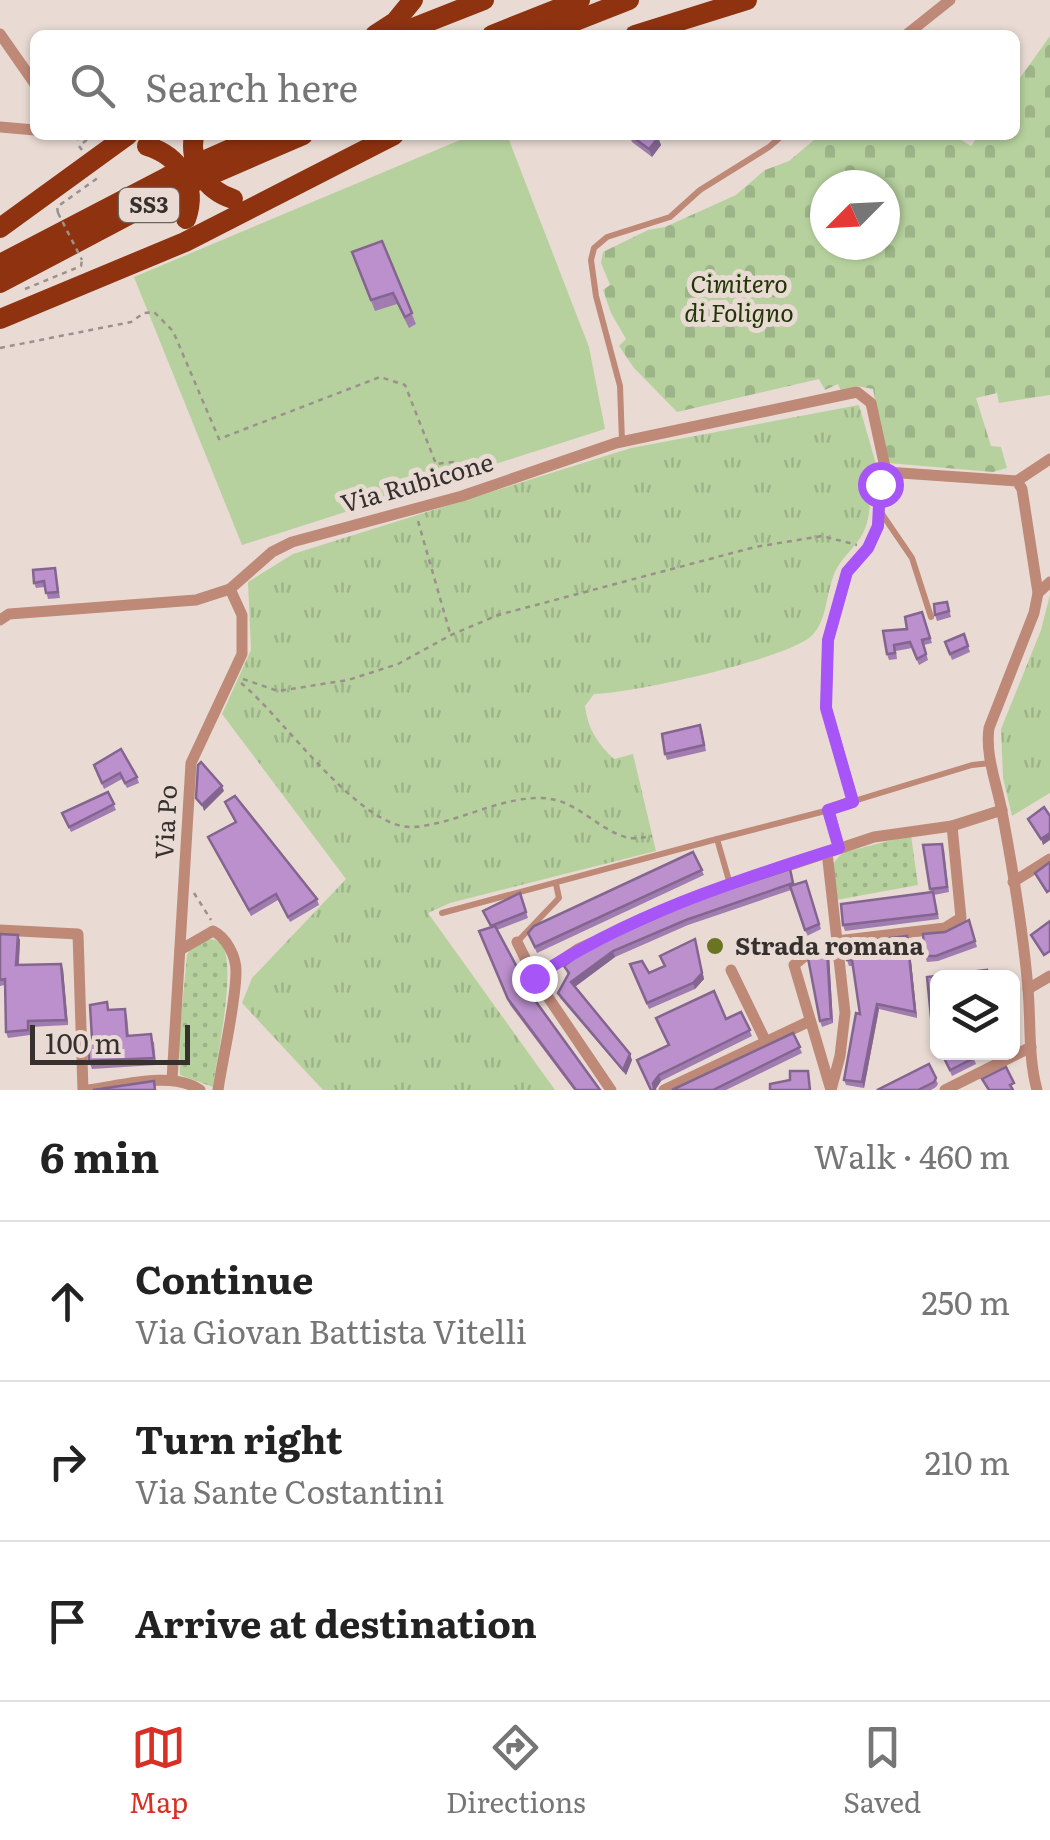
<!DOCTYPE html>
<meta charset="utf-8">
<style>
body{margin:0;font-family:Literata,serif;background:#f6f6f6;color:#222}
.controls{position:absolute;right:30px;bottom:30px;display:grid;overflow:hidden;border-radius:15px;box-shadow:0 2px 8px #0004}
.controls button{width:90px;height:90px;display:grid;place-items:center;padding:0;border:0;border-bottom:2px solid #e0e0e0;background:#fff;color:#222;font:50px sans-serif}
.compass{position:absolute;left:810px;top:170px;width:90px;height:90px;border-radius:50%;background:#fff;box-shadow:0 2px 8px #0004;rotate:246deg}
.scale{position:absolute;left:30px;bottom:25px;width:160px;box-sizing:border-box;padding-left:10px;border:5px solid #36312e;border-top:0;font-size:28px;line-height:35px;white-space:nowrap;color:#36312e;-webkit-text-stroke:8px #e9dbd4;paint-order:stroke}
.stop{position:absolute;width:30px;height:30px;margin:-22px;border:8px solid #a855f7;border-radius:50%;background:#fff}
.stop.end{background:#a855f7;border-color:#fff;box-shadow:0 2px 10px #0008}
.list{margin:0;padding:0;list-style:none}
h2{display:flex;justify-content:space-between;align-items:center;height:130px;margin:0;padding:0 40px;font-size:42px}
h2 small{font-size:32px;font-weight:400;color:#767676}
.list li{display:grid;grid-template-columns:65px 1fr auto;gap:30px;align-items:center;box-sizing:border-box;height:160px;padding:0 40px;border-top:2px solid #e0e0e0}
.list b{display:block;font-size:38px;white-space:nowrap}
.list p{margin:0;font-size:32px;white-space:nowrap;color:#767676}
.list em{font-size:32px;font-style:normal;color:#767676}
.icon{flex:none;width:55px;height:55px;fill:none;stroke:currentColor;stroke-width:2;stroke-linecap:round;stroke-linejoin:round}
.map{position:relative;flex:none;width:1050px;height:1090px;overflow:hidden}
.search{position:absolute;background:#fff;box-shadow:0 2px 8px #0004;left:30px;right:30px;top:30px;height:110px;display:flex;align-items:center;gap:25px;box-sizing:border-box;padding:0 35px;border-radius:15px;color:#767676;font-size:38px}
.sheet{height:610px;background:#fff}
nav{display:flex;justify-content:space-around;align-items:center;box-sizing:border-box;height:140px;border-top:2px solid #e0e0e0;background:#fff;font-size:28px;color:#767676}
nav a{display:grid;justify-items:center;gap:5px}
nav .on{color:#d93025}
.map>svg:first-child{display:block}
.grass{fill:url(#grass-tufts)}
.cemetery{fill:url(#cemetery-stones);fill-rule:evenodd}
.park{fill:url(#park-dots)}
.pitch{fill:#b6d19e}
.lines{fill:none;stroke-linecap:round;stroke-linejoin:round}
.path{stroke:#9b918c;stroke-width:2.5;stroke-dasharray:5 5;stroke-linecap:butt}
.service{stroke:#bf8978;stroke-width:6}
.minor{stroke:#bf8978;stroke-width:11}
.trunk{stroke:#8e3210;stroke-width:20}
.path-bridge{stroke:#9b918c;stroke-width:2.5;stroke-dasharray:5 5;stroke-linecap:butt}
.trunk-bridge{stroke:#8e3210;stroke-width:20}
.wall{fill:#a17cb0}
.shaded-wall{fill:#836590}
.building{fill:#bb90cd;stroke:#836590;stroke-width:2.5}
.route{stroke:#a855f7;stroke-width:12}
.poi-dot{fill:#697520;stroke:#e9dbd4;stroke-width:4}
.labels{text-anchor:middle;stroke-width:10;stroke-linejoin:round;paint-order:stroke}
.shield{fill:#e9dbd4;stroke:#6c6460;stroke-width:2.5}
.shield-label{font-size:22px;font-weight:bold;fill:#36312e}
.park-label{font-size:25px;font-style:italic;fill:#213605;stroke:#e9dbd4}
.street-label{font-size:25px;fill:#36312e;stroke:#e9dbd4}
.poi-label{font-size:25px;font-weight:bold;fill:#36312e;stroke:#e9dbd4;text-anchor:start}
</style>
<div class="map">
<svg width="1050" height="1090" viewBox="0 0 1050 1090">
<defs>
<pattern id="grass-tufts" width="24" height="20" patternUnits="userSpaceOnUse" patternTransform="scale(2.5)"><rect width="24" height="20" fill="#b6d19e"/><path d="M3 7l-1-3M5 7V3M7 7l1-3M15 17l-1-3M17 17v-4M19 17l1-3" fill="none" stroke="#9db488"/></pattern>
<pattern id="cemetery-stones" width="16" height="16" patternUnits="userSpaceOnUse" patternTransform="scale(2.5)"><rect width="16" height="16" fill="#b6d19e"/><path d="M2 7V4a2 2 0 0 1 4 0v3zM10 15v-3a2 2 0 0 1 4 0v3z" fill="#9db488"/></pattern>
<pattern id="park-dots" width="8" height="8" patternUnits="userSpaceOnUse" patternTransform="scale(2.5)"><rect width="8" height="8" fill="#b6d19e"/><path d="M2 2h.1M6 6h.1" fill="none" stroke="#9db488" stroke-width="1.8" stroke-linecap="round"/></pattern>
</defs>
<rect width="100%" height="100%" fill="#e9dbd4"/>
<g class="grass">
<path d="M859 405 876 464 872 470C870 488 872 514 864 531 858 545 844 555 837 568 825 589 829 623 809 638 777 661 635 693 594 694L585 706C588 729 597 743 614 759L633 754 656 851 450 903 428 913 555 1090H323L242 1003 252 978 346 879 222 714 251 650 248 582 293 554 631 448Z"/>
<polygon points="1050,595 1050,793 1012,816 1003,778 1001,729 1041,630"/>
</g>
<path class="cemetery" d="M1050 36V395L999 403 997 393 976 398 991 446 1001 447 1007 468 993 472 888 463 873 389 857 386 841 391 838 384 825 390 819 379 677 412 634 368 619 346 626 339 611 313 603 290 610 285 601 263 603 252 648 230 665 227 736 195 765 170 789 161 820 135H953L971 146 979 135H1015V85ZM825 185H885V245H825Z"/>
<g class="park">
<polygon points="911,835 918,885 836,900 832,865 842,853"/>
<path d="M205 939C210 939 216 939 220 943 239 959 216 1061 213 1087L180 1075 179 1038 187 955 193 943Z"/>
</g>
<polygon class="pitch" points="472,135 507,135 589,347 605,429 242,545 134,277"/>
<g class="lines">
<g class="path">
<polyline points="70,135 75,141 83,135"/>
<polyline points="82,150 79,146 93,135"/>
<polyline points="58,213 57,207 99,177"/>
<polyline points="25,289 81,266 82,260"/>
<polyline points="0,348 131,322 144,313 154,312 173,331 219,439 380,377 405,385 436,464 453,462 459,484"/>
<polyline points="418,521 450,633"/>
<polyline points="243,679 278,691 348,680 398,664 451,635 498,615 755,547 822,536 857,545"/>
<path d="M241 683C283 717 360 830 413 827 456 824 496 798 540 798 577 798 596 830 629 838 636 839 646 837 652 836"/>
<polyline points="194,893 211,920"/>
</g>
<g class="service">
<polyline points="622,441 620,386 596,296 591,260 594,248 607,237 670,217 700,190 769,147 783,135"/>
<polyline points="882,514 912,558 931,617"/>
<polyline points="854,801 972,765 991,763"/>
<polyline points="717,839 829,810"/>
<polyline points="442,913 717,839 730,884"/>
<polyline points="518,941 559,898 556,884"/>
</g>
<g class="minor">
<polyline points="0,34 35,84"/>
<polyline points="906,35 950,0"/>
<polyline points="0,127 35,130"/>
<polyline points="1017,481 1050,459"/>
<polyline points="1038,593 1050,582"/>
<path d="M0 620 9 614 196 600 230 589 272 552 292 542 462 496 616 443 857 392 871 403 886 472 1017 481 1022 489 1038 593 1034 613 989 728C985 756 997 784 1002 812 1013 870 1023 930 1028 989 1031 1023 1028 1057 1037 1090"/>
<polyline points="839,848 829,810 853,801 826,708 828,640 847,572 868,548 878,527 880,484 886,472"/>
<polyline points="827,852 837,941 805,956 794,965 831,1090"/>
<polyline points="1013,882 1050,859"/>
<polyline points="0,930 78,934 83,1090"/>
<polyline points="517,942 535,978 611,1090"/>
<path d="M180 950 213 931C226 937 236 956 236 971 236 1003 223 1056 218 1090"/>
<polyline points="731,970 766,1042"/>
<polyline points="535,978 578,949 697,896 874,837 952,826 1002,810"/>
<polyline points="1028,989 1050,976"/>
<polyline points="172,1080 191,763 242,654 242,615 230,589"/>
<path d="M88 1090C120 1086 172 1070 200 1090"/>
<polyline points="664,1090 810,1021"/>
<polyline points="831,1090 840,1056 845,1013 837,941 945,928 961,918 952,826"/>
<polyline points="945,1090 1031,1047"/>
</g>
<g class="trunk">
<polyline points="375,35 395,22 413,0"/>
<polyline points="395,35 484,0"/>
<polyline points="492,35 580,0"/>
<polyline points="540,35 629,0"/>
<polyline points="635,35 747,0"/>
<polyline points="0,228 128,135"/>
<polyline points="0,264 167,177 262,135"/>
<polyline points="0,283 178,189 303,135"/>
<polyline points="0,319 185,242 394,135"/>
</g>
<polyline class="path-bridge" points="58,213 82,260"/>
<g class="trunk-bridge">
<path d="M194 135C189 164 205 190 233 199"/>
<path d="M147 146C180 156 198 186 186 219"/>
</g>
</g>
<g class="wall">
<polygon points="629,135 659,135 658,137 661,145 652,157 632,142"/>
<polygon points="382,241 416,324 409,328 397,304 375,311 352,252"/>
<polygon points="55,568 60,598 48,599 45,587 36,588 34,583"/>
<polygon points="947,602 951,617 937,621 935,615"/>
<polygon points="922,612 932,643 924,645 928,660 919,665 912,648 896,651 897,659 889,660 887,654"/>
<polygon points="964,634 970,652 952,660 945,642"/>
<polygon points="702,730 706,751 667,760 665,754"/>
<polygon points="94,765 137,777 139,783 127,788 122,779 104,789"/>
<polygon points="108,792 116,810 71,832 62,813"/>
<polygon points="225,802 317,899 319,905 290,922 278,900 251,916 208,837 235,822"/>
<polygon points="923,845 944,849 949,892 934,895 939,919 845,931 843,925 931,892"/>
<polygon points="693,852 704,875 537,953 528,933"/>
<polygon points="792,874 794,885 806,881 821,929 807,936 791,890 688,925 615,957 575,987 632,1060 626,1075 560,998 558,993 568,975 564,966"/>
<polygon points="520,893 528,918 497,930 534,999 600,1090 574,1090 510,1005 479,931 491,928 483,911"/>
<polygon points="969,920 977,947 938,961 927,962 925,956 945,932"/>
<polygon points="0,934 20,940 19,965 63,969 68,1025 30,1027 30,1035 8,1038 6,1032 5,985 0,986"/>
<polygon points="695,939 704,979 695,989 649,1009 630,964 649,973 665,966"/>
<polygon points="909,942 917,1018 879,1009 864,1088 846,1085 844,1080 860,1014 853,966 849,966 847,960"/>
<polygon points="827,950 829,955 833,1023 822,1027 820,1021"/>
<polygon points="125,1009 127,1016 129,1036 154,1042 156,1065 92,1069 89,1061 92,1039 110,1010"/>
<polygon points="741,1012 752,1036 661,1081 655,1090 650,1090 668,1046"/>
<polygon points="793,1033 802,1053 726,1090 672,1090"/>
<polygon points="971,1052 976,1064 952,1076 944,1058"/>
<polygon points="929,1064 938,1084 936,1087 931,1090 877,1090"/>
</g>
<g class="shaded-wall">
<polygon points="658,138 661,145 652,157 649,149"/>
<polygon points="222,786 224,791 204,811 202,805"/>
<polygon points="1050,833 1050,840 1043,845 1041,839"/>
<polygon points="18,935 20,940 18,971 16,965"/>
<polygon points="907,936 909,942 917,1018 915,1012"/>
<polygon points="695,939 704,979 695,989 693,983"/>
<polygon points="827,950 829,955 833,1023 831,1018"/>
<polygon points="613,951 615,957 573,988 571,982"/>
<polygon points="61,964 63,969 68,1025 66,1020"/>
<polygon points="877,1004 879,1009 864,1088 862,1082"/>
<polygon points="630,1054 632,1060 626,1075 623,1070"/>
<polygon points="659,1075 661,1081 655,1090 653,1083"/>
</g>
<g class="building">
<polygon points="630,135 654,135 658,138 649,149"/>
<polygon points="382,241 412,313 405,317 393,293 371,300 352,252"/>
<polygon points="55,568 58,592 46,593 44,581 34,583 33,570"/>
<polygon points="947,602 949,611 935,615 934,604"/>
<polygon points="922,612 930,638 922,640 926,654 917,659 910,642 894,645 895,653 887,654 883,631 907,629 905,617"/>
<polygon points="964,634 968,646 950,654 945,642"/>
<polygon points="700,725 704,745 665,754 662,734"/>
<polygon points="121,749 137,777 125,783 120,773 102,783 94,765"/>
<polygon points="201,762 222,786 202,805 196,798 198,765"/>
<polygon points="108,792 114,804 69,827 62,813"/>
<polygon points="235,796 317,899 288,917 276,894 249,910 208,837 236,822 225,802"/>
<polygon points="1044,807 1050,816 1050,833 1041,839 1028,819"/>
<polygon points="942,844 947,887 930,889 923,845"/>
<polygon points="693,852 702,870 535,947 528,933 534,926"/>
<polygon points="1050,862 1050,890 1047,892 1035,873"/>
<polygon points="790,869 793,883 686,920 613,951 571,982 630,1054 623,1070 558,993 569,973 564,966 588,948 698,899"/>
<polygon points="806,881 819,924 805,930 790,886"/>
<polygon points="933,892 937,914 843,925 841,904"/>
<polygon points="520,893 526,912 491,926 483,911"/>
<polygon points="969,920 975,941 936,956 925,956 923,934 945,932"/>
<polygon points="1050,921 1050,951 1044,955 1031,935"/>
<polygon points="495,926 534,999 600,1090 576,1090 508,999 479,931"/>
<polygon points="0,934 18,935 16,965 61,964 66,1020 28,1021 28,1030 6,1032 5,979 0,980"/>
<polygon points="907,936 915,1012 877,1004 862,1082 844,1080 856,1013 860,1014 852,960 847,960 845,944"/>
<polygon points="695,939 702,973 693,983 647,1003 630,964 642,961 649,973 665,966 660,956"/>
<polygon points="827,950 831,1018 820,1021 808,958"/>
<polygon points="987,970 988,978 938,978 938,1016 931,1017 927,977"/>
<polygon points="714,991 726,1019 741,1012 750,1030 659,1075 653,1083 654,1089 656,1090 651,1090 637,1060 669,1045 656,1018"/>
<polygon points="107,1002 108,1010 125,1009 127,1036 151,1034 154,1058 89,1061 88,1039 92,1039 90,1005"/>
<polygon points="793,1033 800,1047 713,1090 672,1090"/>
<polygon points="954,1052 971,1052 974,1058 950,1070 944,1058"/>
<polygon points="929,1064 936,1078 934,1082 918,1090 877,1090"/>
<polygon points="1006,1067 1014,1083 1010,1085 1013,1090 989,1090 982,1079"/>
<polygon points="790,1071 808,1071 810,1090 770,1090 770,1084 790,1080"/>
<polygon points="154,1081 155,1090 93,1090"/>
</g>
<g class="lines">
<path class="route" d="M534 978C626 916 734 881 839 848L828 810 853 802 826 708 828 640 847 572 868 548 878 526 880 484"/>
</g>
<circle class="poi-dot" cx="715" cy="946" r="10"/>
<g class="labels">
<rect class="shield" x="119" y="188" width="60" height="34" rx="8"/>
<g class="shield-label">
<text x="149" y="213">SS3</text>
</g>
<g class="park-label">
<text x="739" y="293">Cimitero<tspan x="739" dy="29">di Foligno</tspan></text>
</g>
<g class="street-label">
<text transform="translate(417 483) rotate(-16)" y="9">Via Rubicone</text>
<text transform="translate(166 822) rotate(-87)" y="9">Via Po</text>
</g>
<g class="poi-label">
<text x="735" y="955">Strada romana</text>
</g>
</g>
</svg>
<div class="controls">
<button><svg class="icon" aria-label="layers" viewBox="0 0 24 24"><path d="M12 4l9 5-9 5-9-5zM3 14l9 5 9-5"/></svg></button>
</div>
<svg class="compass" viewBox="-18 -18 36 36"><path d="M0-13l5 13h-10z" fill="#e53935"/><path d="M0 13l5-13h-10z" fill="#767676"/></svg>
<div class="scale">100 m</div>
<div class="stop" style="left:880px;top:484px"></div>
<div class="stop end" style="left:534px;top:978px"></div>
<div class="search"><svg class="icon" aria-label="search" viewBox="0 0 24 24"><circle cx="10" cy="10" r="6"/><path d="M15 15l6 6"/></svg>Search here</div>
</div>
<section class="sheet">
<h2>6 min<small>Walk · 460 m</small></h2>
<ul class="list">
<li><svg class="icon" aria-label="ahead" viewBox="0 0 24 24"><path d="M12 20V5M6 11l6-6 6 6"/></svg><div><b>Continue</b><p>Via Giovan Battista Vitelli</p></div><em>250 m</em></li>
<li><svg class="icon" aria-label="right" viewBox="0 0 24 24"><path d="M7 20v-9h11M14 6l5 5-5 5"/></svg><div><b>Turn right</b><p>Via Sante Costantini</p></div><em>210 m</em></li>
<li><svg class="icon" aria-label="arrive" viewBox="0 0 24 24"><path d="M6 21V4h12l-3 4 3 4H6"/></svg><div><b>Arrive at destination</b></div></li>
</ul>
</section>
<nav>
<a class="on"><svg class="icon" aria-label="map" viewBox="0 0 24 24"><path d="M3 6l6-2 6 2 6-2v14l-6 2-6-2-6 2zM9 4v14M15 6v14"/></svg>Map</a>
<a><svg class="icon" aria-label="directions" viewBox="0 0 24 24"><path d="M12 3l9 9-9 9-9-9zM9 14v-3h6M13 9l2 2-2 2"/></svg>Directions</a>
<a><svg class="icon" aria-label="saved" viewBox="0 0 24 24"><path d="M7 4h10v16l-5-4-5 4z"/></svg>Saved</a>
</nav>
